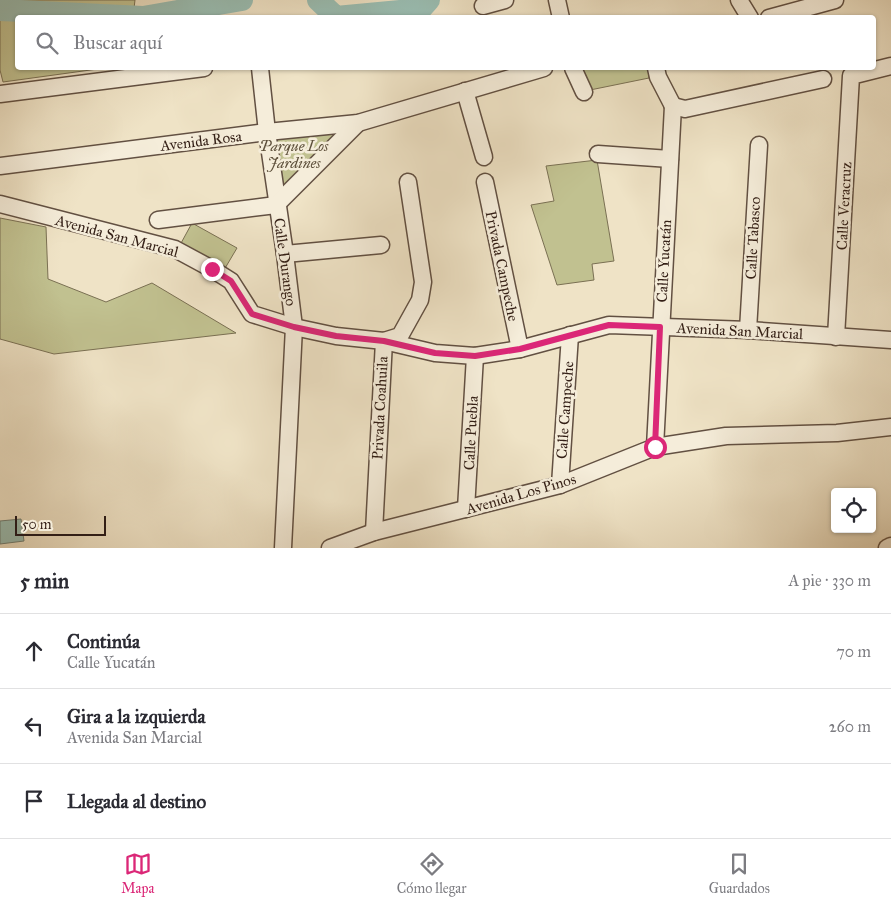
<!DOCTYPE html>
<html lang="es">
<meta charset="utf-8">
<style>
body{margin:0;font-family:"IM FELL Great Primer",serif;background:#f2f2f3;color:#2b2b33}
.controls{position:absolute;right:15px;bottom:15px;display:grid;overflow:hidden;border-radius:5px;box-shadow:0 1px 4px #0004}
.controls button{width:45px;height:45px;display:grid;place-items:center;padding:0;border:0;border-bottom:1px solid #e1e1e2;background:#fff;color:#2b2b33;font:25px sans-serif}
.scale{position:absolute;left:15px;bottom:12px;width:91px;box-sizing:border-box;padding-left:5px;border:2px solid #331f16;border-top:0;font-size:14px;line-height:18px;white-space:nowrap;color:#331f16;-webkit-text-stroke:4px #f5edda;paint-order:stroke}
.stop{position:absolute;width:15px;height:15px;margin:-11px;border:4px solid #db2777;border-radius:50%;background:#fff}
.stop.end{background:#db2777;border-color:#fff;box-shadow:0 1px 5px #0008}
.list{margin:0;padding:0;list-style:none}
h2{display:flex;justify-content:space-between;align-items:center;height:65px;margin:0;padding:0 20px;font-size:21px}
h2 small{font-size:16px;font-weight:400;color:#7c7c81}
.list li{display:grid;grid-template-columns:32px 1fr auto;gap:15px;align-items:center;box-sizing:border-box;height:75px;padding:0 20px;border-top:1px solid #e1e1e2}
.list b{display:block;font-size:19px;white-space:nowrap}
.list p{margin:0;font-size:16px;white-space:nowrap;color:#7c7c81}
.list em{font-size:16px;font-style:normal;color:#7c7c81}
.icon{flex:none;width:28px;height:28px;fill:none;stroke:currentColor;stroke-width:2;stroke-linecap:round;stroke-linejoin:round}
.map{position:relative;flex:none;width:891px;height:548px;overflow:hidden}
.search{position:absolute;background:#fff;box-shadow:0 1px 4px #0004;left:15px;right:15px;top:15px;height:55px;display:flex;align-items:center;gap:12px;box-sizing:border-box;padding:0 18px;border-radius:5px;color:#7c7c81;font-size:19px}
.sheet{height:290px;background:#fff}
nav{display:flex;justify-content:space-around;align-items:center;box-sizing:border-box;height:70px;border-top:1px solid #e1e1e2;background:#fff;font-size:14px;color:#7c7c81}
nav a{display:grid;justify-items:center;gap:2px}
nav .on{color:#db2777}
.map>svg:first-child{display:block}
.green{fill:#c1c190;stroke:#7a7053}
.water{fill:#9abeb3;stroke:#717e74}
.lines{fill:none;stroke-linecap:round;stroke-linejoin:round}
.river{stroke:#9abeb3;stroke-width:22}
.minor-casing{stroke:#625042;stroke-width:19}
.minor{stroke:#f5edda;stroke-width:16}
.route{stroke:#db2777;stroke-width:6}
.labels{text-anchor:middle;stroke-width:5;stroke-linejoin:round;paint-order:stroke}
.street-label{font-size:15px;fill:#331f16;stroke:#f5edda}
.park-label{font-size:15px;font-style:italic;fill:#5e503b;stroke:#f5edda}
</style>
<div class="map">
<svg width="891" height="548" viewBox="0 0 891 548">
<rect width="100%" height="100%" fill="#efe3c6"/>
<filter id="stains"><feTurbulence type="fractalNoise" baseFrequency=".004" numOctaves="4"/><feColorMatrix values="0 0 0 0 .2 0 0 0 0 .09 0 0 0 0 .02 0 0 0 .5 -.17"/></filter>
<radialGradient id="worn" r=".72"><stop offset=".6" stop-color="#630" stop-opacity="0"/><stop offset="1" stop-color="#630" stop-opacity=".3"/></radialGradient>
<g class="green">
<polygon points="0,0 135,0 133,17 18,18 18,68 105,68 3,82 0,70"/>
<polygon points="580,68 648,68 649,78 590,90"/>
<polygon points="340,131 283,190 275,140 277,138"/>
<polygon points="597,160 614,261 592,264 594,280 557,285 531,205 554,201 546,166"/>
<polygon points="0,218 46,227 48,279 106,302 152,283 236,333 54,354 0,339"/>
<polygon points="192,223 237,248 224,270 180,245"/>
</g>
<polygon class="water" points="21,519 24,541 0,544 0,521"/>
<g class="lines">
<g class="river">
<polyline points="318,0 336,17 421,9 429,0"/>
<polyline points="0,10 143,17 242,0"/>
</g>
<g class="minor-casing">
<g id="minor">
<polyline points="557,0 561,18"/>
<polyline points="739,0 750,18"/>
<polyline points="483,6 505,0"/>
<polyline points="769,18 835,0"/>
<polyline points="260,68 267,132 285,254 294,327 283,548"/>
<polyline points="573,68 584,92"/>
<polyline points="656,68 658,77 673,106"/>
<polyline points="465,91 484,157"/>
<polyline points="0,94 204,68"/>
<polyline points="673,106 685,109 823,79"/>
<polyline points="598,154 670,159"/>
<polyline points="0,166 267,132 358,123 544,68"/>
<polyline points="485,182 520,349"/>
<polyline points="0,204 175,249 212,269 231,281 252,314 294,327 336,336 384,341 435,353 475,356 520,349 609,325 748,330 891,340"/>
<polyline points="158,220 276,205 358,123"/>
<polyline points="285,254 381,245"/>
<polyline points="748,330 759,145"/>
<polyline points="836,337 851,76 891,66"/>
<polyline points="655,447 673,106"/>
<polyline points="560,485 570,335"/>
<polyline points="466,509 475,356"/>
<polyline points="374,532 384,341 400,336 420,300 423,282 408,182"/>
<polyline points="330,548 374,532 560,485 655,447 726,436 837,433 891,427"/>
<polyline points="887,548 891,546"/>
</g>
</g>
<use href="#minor" class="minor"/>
</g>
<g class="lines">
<polyline class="route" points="212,269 231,281 252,314 294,327 336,336 384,341 435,353 475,356 520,349 609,325 660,327 655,447"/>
</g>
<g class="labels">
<g class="street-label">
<text transform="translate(201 141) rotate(-7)" y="5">Avenida Rosa</text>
<text transform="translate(844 206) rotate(-87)" y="5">Calle Veracruz</text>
<text transform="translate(117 236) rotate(15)" y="5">Avenida San Marcial</text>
<text transform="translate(753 238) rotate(-87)" y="5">Calle Tabasco</text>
<text transform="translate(664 261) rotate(-87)" y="5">Calle Yucatán</text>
<text transform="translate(285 262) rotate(82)" y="5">Calle Durango</text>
<text transform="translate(502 266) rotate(78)" y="5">Privada Campeche</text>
<text transform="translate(740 331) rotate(3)" y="5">Avenida San Marcial</text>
<text transform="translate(380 408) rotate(-87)" y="5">Privada Coahuila</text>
<text transform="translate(565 410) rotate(-86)" y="5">Calle Campeche</text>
<text transform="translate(471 433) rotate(-87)" y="5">Calle Puebla</text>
<text transform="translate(521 494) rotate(-16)" y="5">Avenida Los Pinos</text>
</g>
<g class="park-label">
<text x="294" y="151">Parque Los<tspan x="294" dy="17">Jardines</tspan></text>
</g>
</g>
<rect width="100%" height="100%" filter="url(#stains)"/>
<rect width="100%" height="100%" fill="url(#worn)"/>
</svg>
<div class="controls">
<button><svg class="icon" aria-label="locate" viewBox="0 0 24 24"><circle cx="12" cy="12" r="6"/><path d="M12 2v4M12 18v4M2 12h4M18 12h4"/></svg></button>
</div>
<div class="scale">50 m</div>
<div class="stop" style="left:655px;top:447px"></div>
<div class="stop end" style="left:212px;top:269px"></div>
<div class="search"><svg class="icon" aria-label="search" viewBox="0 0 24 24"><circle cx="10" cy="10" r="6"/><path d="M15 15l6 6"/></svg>Buscar aquí</div>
</div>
<section class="sheet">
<h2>5 min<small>A pie · 330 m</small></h2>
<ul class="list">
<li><svg class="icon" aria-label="ahead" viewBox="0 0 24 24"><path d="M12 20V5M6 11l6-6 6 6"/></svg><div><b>Continúa</b><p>Calle Yucatán</p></div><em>70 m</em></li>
<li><svg class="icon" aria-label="left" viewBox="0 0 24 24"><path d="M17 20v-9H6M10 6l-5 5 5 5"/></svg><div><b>Gira a la izquierda</b><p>Avenida San Marcial</p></div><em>260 m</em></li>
<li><svg class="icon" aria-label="arrive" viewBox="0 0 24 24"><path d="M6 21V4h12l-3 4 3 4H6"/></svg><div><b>Llegada al destino</b></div></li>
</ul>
</section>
<nav>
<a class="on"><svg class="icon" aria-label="map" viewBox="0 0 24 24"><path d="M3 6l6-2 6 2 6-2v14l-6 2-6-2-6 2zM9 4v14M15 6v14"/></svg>Mapa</a>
<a><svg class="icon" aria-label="directions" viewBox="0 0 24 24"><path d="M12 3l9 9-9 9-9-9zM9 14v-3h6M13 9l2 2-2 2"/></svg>Cómo llegar</a>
<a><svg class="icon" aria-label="saved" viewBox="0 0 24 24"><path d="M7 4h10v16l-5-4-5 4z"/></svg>Guardados</a>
</nav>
